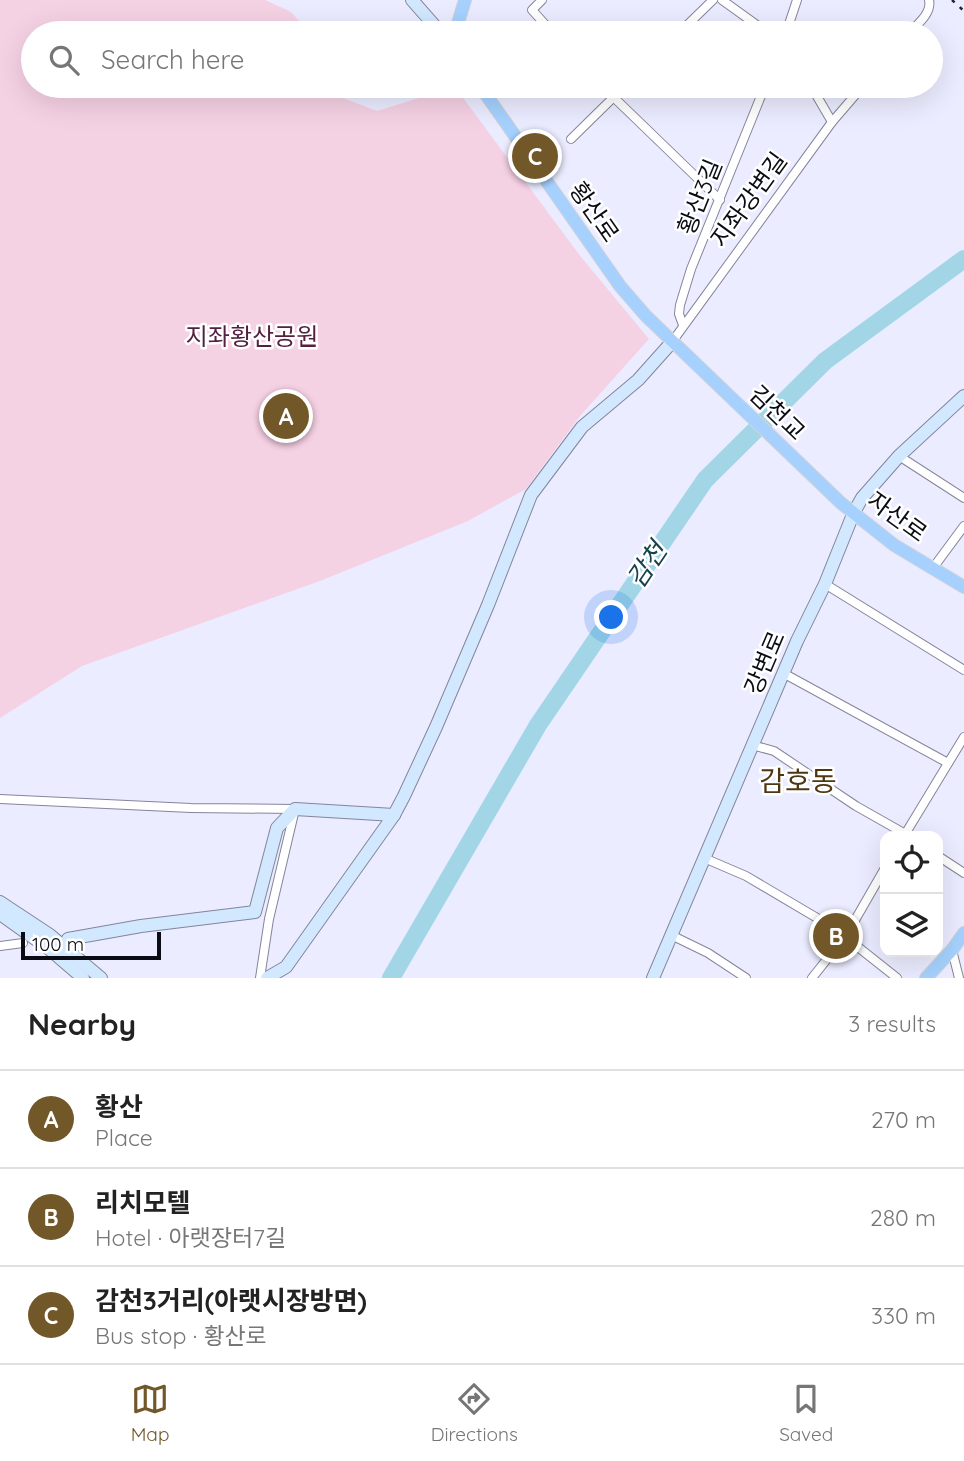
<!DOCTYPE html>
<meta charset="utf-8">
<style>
body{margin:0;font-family:Quicksand,"Noto Sans KR",sans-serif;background:#f2f2f2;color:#222}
.controls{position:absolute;right:21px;bottom:21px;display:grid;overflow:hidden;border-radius:14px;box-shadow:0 7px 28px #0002}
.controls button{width:63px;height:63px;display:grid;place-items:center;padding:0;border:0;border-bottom:2px solid #e0e0e0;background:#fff;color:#222;font:35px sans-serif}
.scale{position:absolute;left:21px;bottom:18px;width:140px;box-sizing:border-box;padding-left:7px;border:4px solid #0b0c13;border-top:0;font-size:19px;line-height:24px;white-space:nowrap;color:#0b0c13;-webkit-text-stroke:5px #fff;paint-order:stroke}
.you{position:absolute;left:612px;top:618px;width:24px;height:24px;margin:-18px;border:5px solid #fff;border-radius:50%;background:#1a73e8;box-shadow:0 0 0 10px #1a73e833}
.badge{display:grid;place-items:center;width:46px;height:46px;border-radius:50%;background:#725729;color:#fff;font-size:23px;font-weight:700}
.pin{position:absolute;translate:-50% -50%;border:4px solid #fff;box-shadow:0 2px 7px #0006}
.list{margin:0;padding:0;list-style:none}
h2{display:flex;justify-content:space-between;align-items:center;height:91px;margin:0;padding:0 28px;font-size:30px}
h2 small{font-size:23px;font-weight:400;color:#767676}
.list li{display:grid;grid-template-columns:46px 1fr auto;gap:21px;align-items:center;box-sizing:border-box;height:98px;padding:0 28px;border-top:2px solid #e0e0e0}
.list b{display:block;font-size:26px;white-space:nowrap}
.list p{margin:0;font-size:23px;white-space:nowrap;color:#767676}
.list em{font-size:23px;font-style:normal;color:#767676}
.icon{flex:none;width:38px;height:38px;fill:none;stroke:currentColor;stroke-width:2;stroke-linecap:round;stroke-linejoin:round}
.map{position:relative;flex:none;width:964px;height:978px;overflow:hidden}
.search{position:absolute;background:#fff;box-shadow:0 7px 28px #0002;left:21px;right:21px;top:21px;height:77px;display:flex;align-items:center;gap:18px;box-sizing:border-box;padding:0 24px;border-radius:38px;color:#767676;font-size:26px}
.sheet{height:385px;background:#fff}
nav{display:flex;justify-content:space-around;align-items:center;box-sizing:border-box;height:98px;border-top:2px solid #e0e0e0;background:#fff;font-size:19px;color:#767676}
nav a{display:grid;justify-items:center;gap:4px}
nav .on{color:#725729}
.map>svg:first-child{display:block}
.green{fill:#f5d1e4}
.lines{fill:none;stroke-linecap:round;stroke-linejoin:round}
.river{stroke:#a2d6e7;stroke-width:18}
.street-casing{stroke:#84859a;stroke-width:10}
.secondary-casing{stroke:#84859a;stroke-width:14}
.primary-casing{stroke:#d3d3d5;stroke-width:14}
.street{stroke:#fff;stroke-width:8}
.secondary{stroke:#d2e8ff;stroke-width:12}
.primary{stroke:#a6d1fe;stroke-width:12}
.rail{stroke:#22232b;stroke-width:2.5;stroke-dasharray:3.5 7;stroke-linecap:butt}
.labels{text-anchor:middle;stroke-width:5;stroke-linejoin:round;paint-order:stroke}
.street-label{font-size:24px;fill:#0b0c13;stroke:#fff}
.park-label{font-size:24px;fill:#542040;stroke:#fff}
.water-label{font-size:26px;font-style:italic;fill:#15424f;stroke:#fff}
.quarter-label{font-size:28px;fill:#4c3712;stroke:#fff}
</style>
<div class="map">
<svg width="964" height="978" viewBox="0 0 964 978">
<rect width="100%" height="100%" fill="#ebecff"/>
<polygon class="green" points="0,0 265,0 291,12 310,33 33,33 33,86 344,86 335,95 377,111 455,87 581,257 649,339 580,416 526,489 468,521 320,581 82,666 0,718"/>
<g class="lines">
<polyline class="river" points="391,978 538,725 705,480 825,361 964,259"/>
<g class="street-casing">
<g id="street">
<polyline points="542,0 532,10 553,33"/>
<polyline points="722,0 768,33"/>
<polyline points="679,33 713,0"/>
<polyline points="786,33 797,0"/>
<path d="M909 33C918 24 932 13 929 0"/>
<polyline points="602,86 720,200"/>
<polyline points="811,86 832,122"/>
<polyline points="571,139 625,86"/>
<polyline points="683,325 679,314 680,305 691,269 765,86"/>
<polyline points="672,342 832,122 863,86"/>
<polyline points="899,456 964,498"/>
<polyline points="933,568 964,526"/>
<polyline points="825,584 964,670"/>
<polyline points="783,673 948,763"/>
<polyline points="752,745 774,751 856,806 909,836"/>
<polyline points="0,799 191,808 295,809 269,919 260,978"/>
<polyline points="904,836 964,737"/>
<polyline points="938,856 964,873"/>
<polyline points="704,858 746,876 834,928 897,978"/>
<polyline points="671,935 708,953 746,978"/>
<polyline points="0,946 23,943"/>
<polyline points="952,950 959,978"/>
<polyline points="812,978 847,934 885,868"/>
</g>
</g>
<g class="secondary-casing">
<g id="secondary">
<polyline points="412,0 441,33"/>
<polyline points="0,902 50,935 101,978"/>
<polyline points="0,914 48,948 83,978"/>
<polyline points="68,939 141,926 255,912 277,828 295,809 394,815"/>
<polyline points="267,978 286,967 394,815 404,796 436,727 488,605 531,495 582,427 638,380 672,342"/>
<polyline points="653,978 797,641 825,584 854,512 862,498 899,456 964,396"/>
</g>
</g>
<g class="primary-casing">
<g id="primary">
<polyline points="455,33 465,0"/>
<polyline points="480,86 620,286 646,316 841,503 894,545 964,587"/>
<polyline points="926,978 952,950 964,933"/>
</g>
</g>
<use href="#street" class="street"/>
<use href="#secondary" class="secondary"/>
<use href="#primary" class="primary"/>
<polyline class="rail" points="952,0 964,11"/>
</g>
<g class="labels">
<g class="street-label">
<text transform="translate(700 197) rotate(-68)" y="8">황산3길</text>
<text transform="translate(749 200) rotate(-54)" y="8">지좌강변길</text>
<text transform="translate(594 212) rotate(55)" y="8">황산로</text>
<text transform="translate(777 413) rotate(44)" y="8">김천교</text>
<text transform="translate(897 517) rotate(36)" y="8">자산로</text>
<text transform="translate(765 663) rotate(-67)" y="8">강변로</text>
</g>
<g class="park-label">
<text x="252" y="345">지좌황산공원</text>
</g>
<g class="water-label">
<text transform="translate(647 565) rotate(-56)" y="9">감천</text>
</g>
<g class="quarter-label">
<text x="798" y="791">감호동</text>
</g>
</g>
</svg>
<div class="controls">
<button><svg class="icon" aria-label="locate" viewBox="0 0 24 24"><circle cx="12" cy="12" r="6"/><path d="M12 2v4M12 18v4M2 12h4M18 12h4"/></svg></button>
<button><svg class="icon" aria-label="layers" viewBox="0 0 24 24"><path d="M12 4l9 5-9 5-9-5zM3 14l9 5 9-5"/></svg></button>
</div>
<div class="scale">100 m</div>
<div class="you"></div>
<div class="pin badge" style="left:286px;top:416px">A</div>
<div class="pin badge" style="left:836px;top:936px">B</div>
<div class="pin badge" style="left:535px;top:156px">C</div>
<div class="search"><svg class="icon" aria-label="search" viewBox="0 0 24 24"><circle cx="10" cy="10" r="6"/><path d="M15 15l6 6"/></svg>Search here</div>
</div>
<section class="sheet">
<h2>Nearby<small>3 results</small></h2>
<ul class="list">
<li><span class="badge">A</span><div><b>황산</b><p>Place</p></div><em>270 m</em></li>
<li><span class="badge">B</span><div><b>리치모텔</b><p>Hotel · 아랫장터7길</p></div><em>280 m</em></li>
<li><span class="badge">C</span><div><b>감천3거리(아랫시장방면)</b><p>Bus stop · 황산로</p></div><em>330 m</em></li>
</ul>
</section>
<nav>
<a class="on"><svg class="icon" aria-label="map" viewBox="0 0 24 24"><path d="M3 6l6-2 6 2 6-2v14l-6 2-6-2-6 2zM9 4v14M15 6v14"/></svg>Map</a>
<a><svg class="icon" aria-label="directions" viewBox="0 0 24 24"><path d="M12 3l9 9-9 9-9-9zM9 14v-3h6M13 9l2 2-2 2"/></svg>Directions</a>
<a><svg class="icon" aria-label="saved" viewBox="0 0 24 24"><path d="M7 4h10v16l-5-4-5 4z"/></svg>Saved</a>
</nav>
